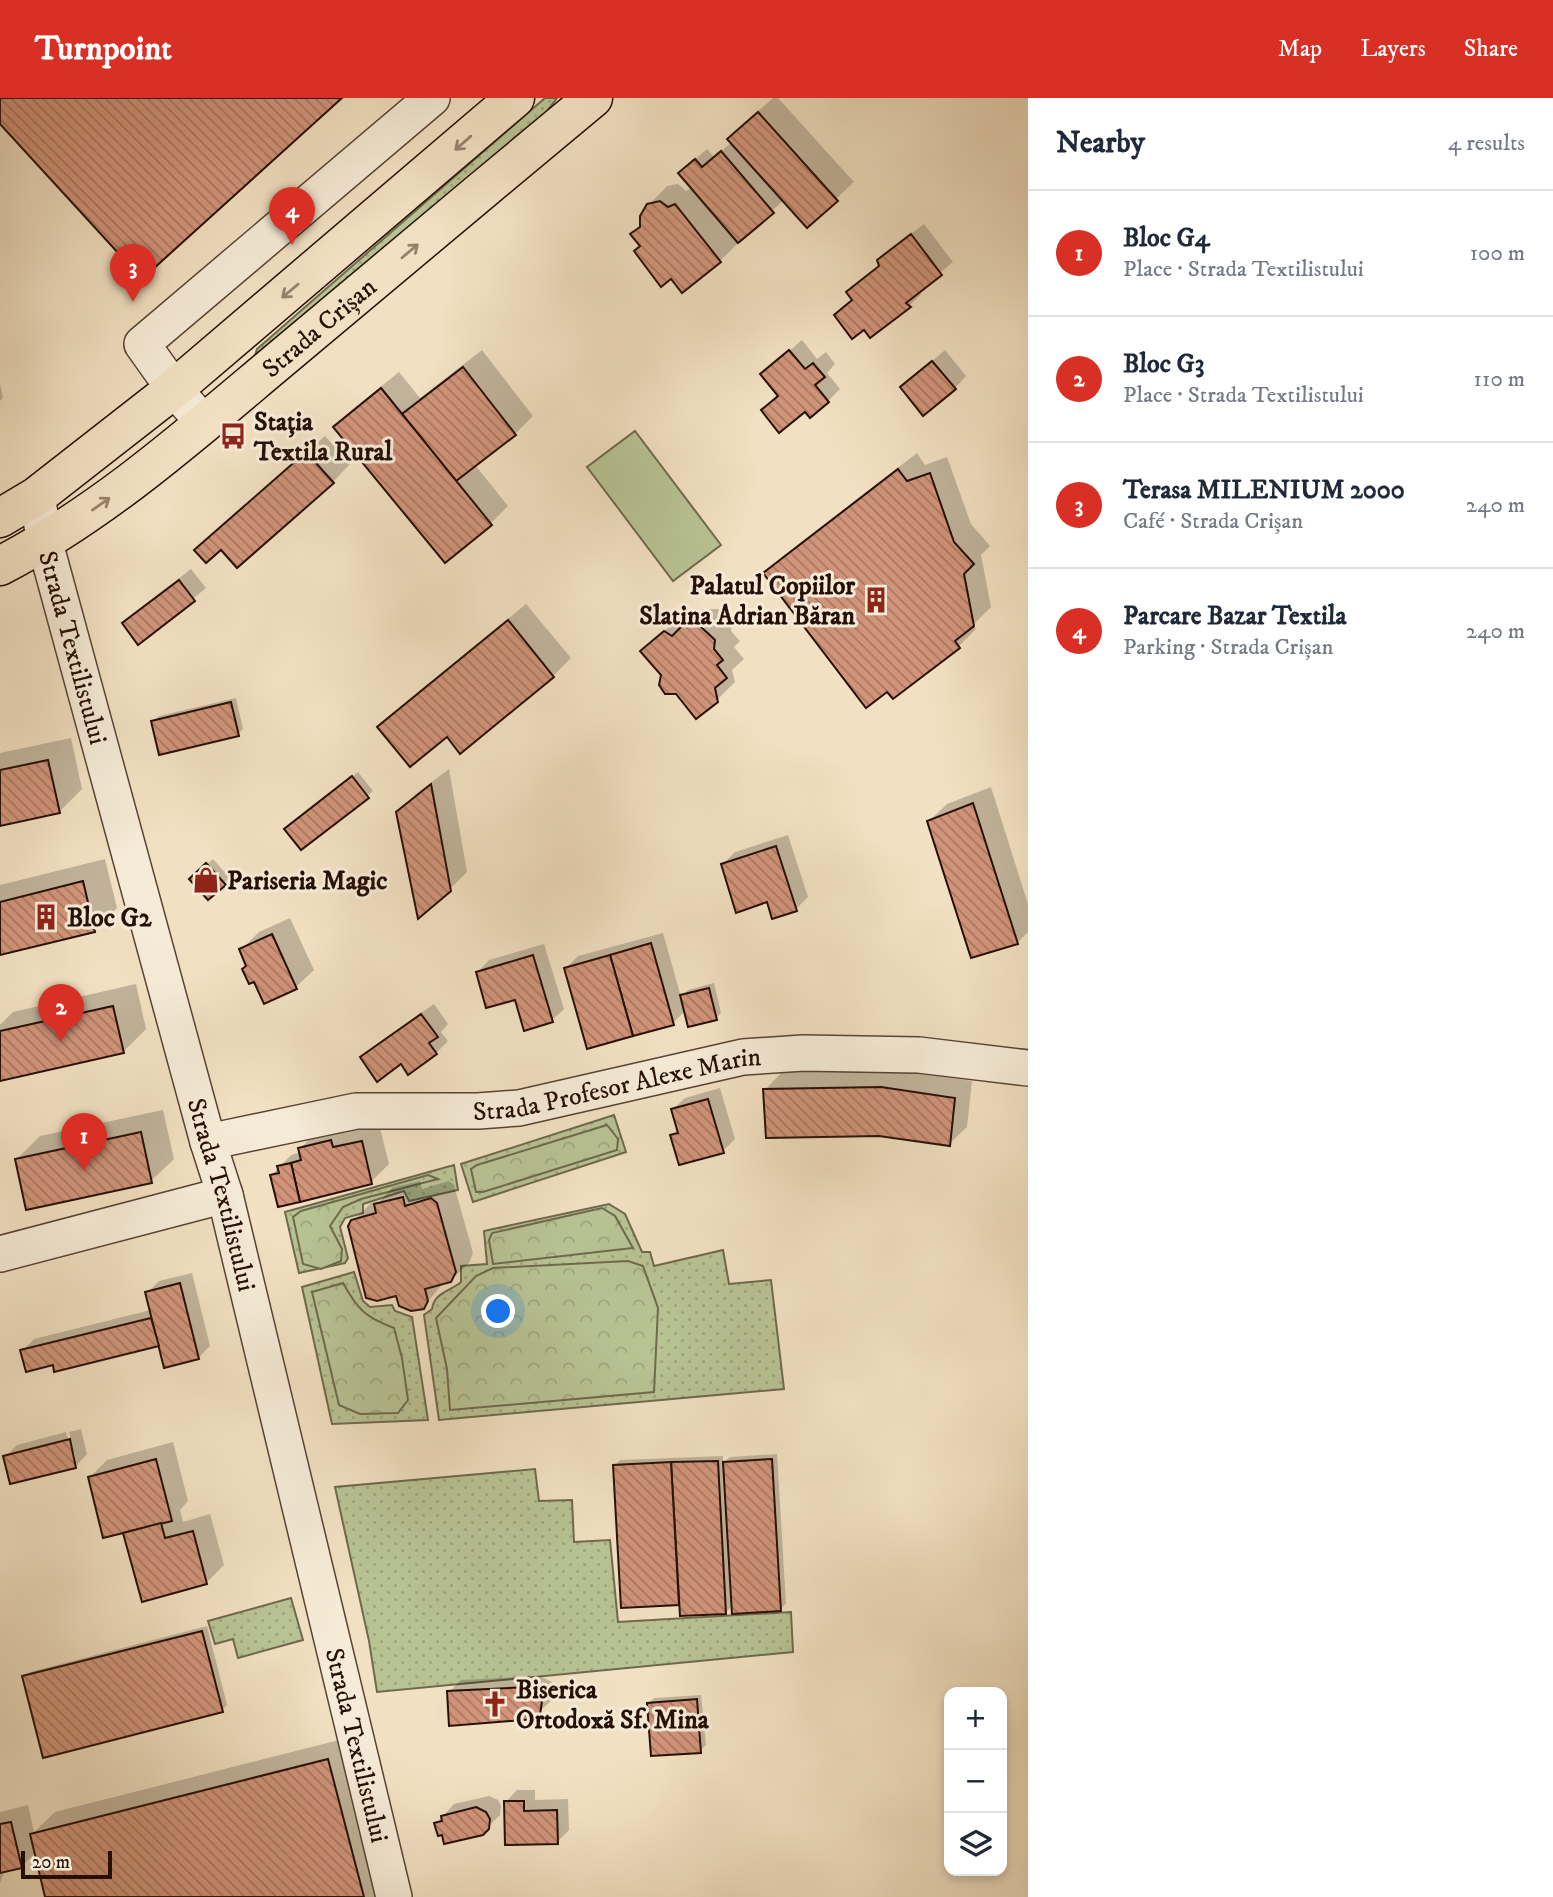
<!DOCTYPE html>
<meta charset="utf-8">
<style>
body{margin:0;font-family:"IM FELL DW Pica",serif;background:#f2f2f3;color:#1f2937}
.controls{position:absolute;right:21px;bottom:21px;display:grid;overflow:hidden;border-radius:14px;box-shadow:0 4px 10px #0003}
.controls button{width:63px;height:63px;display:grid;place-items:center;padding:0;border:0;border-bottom:2px solid #e0e1e3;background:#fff;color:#1f2937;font:35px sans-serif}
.scale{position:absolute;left:21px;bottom:18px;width:91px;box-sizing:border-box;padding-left:7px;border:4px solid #260f06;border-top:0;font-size:19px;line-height:24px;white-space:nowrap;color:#260f06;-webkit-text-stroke:5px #f6ebd7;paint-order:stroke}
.you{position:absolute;left:499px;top:1214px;width:24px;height:24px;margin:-18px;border:5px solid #fff;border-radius:50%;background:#1a73e8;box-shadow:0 0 0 10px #1a73e833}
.badge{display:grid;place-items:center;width:46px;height:46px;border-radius:50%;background:#d93025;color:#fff;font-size:23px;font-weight:700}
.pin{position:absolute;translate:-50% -58px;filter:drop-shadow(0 2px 4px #0008)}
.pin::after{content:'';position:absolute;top:37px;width:24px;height:21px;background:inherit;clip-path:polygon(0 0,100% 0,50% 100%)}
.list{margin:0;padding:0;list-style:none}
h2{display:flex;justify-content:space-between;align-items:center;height:91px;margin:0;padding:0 28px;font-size:30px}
h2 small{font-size:23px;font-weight:400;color:#747a83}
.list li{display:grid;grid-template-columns:46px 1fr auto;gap:21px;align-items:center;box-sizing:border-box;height:126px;padding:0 28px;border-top:2px solid #e0e1e3}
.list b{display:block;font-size:26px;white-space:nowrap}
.list p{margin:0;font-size:23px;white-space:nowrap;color:#747a83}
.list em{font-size:23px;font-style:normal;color:#747a83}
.icon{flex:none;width:38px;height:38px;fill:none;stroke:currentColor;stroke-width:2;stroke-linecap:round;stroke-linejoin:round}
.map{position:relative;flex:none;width:1028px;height:1799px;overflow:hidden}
header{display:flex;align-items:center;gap:42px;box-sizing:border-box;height:98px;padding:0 35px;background:#d93025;color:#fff}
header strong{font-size:33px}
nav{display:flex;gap:38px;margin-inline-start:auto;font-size:24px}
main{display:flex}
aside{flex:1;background:#fff}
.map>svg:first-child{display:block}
.grass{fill:url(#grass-dots);stroke:#6f694d;stroke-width:2}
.forest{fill:url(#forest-crowns);stroke:#6f694d;stroke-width:2}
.pitch{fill:#b8c394;stroke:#6f694d;stroke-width:2}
.shadow{fill:#0003}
.building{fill:url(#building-back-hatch);stroke:#260f06;stroke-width:2}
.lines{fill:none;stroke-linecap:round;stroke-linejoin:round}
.minor-casing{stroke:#594335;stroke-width:38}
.major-casing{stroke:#260f06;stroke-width:41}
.minor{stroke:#f6ebd7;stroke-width:35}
.major{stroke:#f1e0c1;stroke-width:38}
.oneway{stroke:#96826d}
.labels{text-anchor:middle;stroke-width:6;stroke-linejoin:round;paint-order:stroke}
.street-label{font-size:26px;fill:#260f06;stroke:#f6ebd7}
.poi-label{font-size:26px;font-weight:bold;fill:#260f06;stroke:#f6ebd7;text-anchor:start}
</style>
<header>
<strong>Turnpoint</strong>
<nav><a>Map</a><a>Layers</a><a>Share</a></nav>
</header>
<main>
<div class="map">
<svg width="1028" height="1799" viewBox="0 0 1028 1799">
<defs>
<pattern id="grass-dots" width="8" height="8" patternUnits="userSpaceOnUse" patternTransform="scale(1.75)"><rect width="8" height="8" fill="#b8c394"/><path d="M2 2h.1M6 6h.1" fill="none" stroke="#9ea67e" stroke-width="1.8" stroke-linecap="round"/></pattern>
<pattern id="forest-crowns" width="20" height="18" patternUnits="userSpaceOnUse" patternTransform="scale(1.75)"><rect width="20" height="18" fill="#b8c394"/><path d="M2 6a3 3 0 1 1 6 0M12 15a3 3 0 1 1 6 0" fill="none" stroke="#9ea67e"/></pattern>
<pattern id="building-back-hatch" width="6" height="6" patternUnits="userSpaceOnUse" patternTransform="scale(1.75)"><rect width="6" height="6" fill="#d1947a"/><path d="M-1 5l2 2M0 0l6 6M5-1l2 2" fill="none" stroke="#a97762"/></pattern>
</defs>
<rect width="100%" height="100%" fill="#f1e0c1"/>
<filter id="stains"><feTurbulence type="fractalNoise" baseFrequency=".00286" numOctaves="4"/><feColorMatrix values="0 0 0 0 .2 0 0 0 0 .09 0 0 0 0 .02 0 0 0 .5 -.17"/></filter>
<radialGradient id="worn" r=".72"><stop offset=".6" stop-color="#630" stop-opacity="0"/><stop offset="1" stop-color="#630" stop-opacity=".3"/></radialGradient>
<g class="grass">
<polygon points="545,0 557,0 538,25 255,258 257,251"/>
<polygon points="614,1017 626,1054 473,1104 461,1066"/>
<polygon points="454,1067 458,1092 409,1103 404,1093 363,1106 363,1115 345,1120 340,1129 348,1160 345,1165 299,1175 285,1114"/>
<path d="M609 1106 625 1116 642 1154H650L654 1168 723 1152 729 1186 771 1182 784 1291 439 1322 424 1217 432 1211C434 1195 449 1194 461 1184V1168L487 1166 484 1133Z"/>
<polygon points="354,1174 363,1203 370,1209 392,1207 395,1213 412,1219 428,1322 332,1326 302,1189"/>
<polygon points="535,1371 539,1403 572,1402 574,1444 610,1442 618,1524 791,1514 793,1554 377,1594 369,1543 335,1389"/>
<polygon points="291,1500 303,1542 238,1560 233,1541 215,1546 208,1523"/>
</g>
<g class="forest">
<polygon points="607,1027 618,1041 617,1052 483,1094 476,1094 471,1071 477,1067"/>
<polygon points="428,1077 438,1081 361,1101 343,1109 330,1128 342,1151 341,1163 321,1171 303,1166 293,1119 301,1113"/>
<polygon points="602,1110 615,1118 633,1150 493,1166 489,1142 492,1135"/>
<polygon points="628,1163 643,1168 658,1210 654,1294 450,1312 447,1271 436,1220 476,1178 493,1170"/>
<path d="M343 1185C358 1212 365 1219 394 1230L402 1260 408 1302 398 1315 360 1316 339 1307 312 1194Z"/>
</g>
<polygon class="pitch" points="635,333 721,447 673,483 587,369"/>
<g class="shadow">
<polygon points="773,0 778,0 854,84 836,101 784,102 737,144 738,145 720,163 682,192 642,148 642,127 649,107 667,88 678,86 686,93 693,89 692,64 707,51 714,59 732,44 730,41 747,23"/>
<polygon points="924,126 953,164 918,193 921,196 910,207 871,238 864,229 836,217 853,201 848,195 881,167 879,163 891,151"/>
<polygon points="802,242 817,261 826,254 835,266 827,275 840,291 828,303 805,312 763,312 779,297 762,276"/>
<polygon points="482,252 533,318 515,336 475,367 508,408 491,425 445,462 336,329 353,311 399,274 420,300"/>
<polygon points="945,252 966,278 955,290 902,289"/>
<polygon points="0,286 3,300 0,303"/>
<polygon points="325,338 350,366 333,384 214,435"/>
<polygon points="917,355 925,367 947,359 971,426 990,448 981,457 991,509 973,527 976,531 959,548 765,476 783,458"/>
<polygon points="191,471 206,490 139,545 124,526 136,514"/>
<polygon points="526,506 571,560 553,578 461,654 447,637 379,629 397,612"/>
<polygon points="702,511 718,511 732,524 731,533 740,543 734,549 744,561 732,572 735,584 717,602 663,577 643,553 683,516 690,521"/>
<polygon points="236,600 243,631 238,636 153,623 159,618"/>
<polygon points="71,640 82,691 59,714 0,726 0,655"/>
<polygon points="449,671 467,774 449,792 398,714 416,696"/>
<polygon points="358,674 373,693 367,698 292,726"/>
<polygon points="991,689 1028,806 1028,834 1017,845 929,723 947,706"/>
<polygon points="788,737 808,799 796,811 768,802 723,766 735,754"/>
<polygon points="105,761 117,810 94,833 0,856 0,787"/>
<polygon points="213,761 230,780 208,800 191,781"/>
<polygon points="290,820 314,872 296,889 248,867 241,852 259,834"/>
<polygon points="663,835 681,899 688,892 714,885 721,915 716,920 686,912 673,925 566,870 578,858"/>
<polygon points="544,846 564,911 552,922 478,874 489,862"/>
<polygon points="136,886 146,931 123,954 0,981 0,927 13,914"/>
<polygon points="434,906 448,926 441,934 448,943 436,955 402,964 362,960 374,948"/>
<polygon points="900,972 972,983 967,1029 949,1046 765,992 782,974"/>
<polygon points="720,990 735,1041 723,1053 672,1038 678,1031 673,1011 685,1000"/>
<polygon points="163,1012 174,1061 151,1083 17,1061 40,1038"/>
<polygon points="349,1026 351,1033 379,1026 389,1066 371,1084 272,1077 291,1057 301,1054 300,1051 317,1033"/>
<polygon points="420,1083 422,1091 449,1083 454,1087 473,1155 469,1165 450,1183 444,1184 423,1209 398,1196 353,1123 371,1105 380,1103 393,1089"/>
<polygon points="192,1175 210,1248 198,1260 160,1246 54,1265 22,1253 34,1241 151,1212 147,1195 159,1183"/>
<polygon points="81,1331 87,1356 76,1368 5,1359 17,1347 66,1334 73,1362 76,1362 69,1334"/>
<polygon points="173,1344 188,1403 180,1412 183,1424 210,1416 224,1467 206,1485 125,1433 90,1379 107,1362"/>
<polygon points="777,1356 786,1506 780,1511 733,1507 725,1515 681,1505 623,1509 614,1368 620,1362 723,1358 723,1365 730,1359"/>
<polygon points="207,1528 227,1607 222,1612 24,1579 30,1574"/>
<polygon points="540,1578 552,1584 553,1590 551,1603 538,1615 449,1594 461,1582"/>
<polygon points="701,1597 706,1647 700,1653 648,1606 654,1600"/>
<polygon points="351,1639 392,1799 46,1799 36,1754 21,1769 5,1772 0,1785 0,1714 28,1707 34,1734 55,1714"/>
<polygon points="517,1692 535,1692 535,1702 568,1701 569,1732 557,1744 506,1704"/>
<polygon points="489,1698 498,1702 501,1708 500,1717 482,1735 436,1726 454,1706"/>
</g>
<g class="building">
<polygon points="0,0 342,0 142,181 0,26"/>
<polygon points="758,14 838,103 807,130 727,41"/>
<polygon points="721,53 774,115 738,145 678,75 695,61 702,69"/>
<polygon points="660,103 668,109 675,106 721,164 682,195 671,181 661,189 634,153 640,148 630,136 640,129 640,118 647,106"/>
<polygon points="911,136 942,177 906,205 911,209 870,240 864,232 852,241 834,217 852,202 846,194 879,168 877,162"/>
<polygon points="789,252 805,271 813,265 825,279 815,287 829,304 810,320 805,314 779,335 761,312 778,298 760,276"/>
<polygon points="932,263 956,291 923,318 900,289"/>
<polygon points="463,269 516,337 456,383 402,316"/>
<polygon points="381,290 492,427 445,465 333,329"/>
<polygon points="306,354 334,385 237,470 221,452 206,465 194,452"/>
<polygon points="898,371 907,383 930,375 954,444 974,466 964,476 974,528 955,543 960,550 893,601 887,594 866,610 763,475"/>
<polygon points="179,482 195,503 138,547 122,525"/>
<polygon points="508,522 554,579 460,656 447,639 410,669 377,629"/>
<polygon points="682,528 700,528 715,542 714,551 723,562 717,567 727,580 715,590 718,604 696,621 676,596 665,596 659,587 661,577 640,553 664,533 672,538"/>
<polygon points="231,604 239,638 159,657 151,623"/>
<polygon points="48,662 60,715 0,728 0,672"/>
<polygon points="352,678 369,700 301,752 284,731"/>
<polygon points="431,686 451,793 418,821 396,714"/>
<polygon points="973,705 1018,846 971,860 927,723"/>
<polygon points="776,748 797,813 772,821 767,804 736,815 721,766"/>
<polygon points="206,765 226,787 208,802 189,781"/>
<polygon points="83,783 95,834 0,857 0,804"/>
<polygon points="272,836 297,891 264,906 254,884 249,886 242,871 246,868 239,851"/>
<polygon points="651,845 674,927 633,938 610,857"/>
<polygon points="533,857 553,924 524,933 515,902 486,910 476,874"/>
<polygon points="610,857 633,938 587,951 564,870"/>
<polygon points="709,890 717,922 688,929 680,897"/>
<polygon points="113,908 124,955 0,983 0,933"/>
<polygon points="421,916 438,939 429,945 437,956 408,977 401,966 377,984 360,959"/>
<polygon points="881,989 955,1000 950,1048 879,1038 766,1040 763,991"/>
<polygon points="708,1001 724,1055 679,1067 670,1037 678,1035 671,1011"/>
<polygon points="141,1034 152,1085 26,1112 15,1061"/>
<polygon points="331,1042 333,1049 362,1043 372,1086 300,1104 291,1065 301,1062 298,1050"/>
<polygon points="291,1065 300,1104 278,1109 270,1077 279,1075 277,1068"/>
<polygon points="403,1099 405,1108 431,1100 437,1105 456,1174 451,1184 425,1191 428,1203 424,1211 411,1213 399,1208 396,1198 377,1203 366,1200 348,1128 351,1122 376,1115 374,1106"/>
<polygon points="180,1185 199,1261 164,1270 145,1194"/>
<polygon points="151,1220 159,1248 54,1274 53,1267 26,1274 20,1252"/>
<polygon points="70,1341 76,1370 10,1386 3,1358"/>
<polygon points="156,1361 172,1423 103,1440 88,1379"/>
<polygon points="772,1361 781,1513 732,1516 723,1364"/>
<polygon points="718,1363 726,1516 680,1518 671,1364"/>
<polygon points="671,1364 679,1507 621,1510 613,1367"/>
<polygon points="161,1425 165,1440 193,1433 207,1486 142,1504 123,1435"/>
<polygon points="202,1533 223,1614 43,1660 22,1578"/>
<polygon points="528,1589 540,1596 542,1603 540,1617 534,1621 449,1628 447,1593"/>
<polygon points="697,1601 701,1655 651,1658 647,1605"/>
<polygon points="328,1661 364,1799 45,1799 30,1736"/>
<polygon points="504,1703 524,1703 524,1713 557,1712 558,1746 505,1747"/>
<polygon points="476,1709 486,1714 490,1721 489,1731 483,1737 444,1746 442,1737 438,1738 434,1725 442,1723 441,1718"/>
<polygon points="11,1724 22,1770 0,1775 0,1726"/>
</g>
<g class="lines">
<g class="minor-casing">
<g id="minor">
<polyline points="204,325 174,291 142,246 432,0"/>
<path id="s1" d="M37 398 45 445 208 1044 225 1097 394 1799"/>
<path id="s2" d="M208 1044 356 1013H478L519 1010 743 959 803 955 919 957 1028 970"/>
<polyline points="0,1156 225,1097"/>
</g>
</g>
<g class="major-casing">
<g id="major">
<polyline points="0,420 37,398 174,291 515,0"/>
<path id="s3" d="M0 468C102 415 189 338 276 265 382 176 487 88 593 0"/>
</g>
</g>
<use href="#minor" class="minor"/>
<use href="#major" class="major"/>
</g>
<defs><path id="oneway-shaft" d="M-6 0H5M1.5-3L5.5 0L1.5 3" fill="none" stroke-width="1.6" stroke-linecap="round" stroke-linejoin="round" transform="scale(1.75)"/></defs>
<g class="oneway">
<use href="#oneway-shaft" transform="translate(463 45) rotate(139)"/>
<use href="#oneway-shaft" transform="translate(410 153) rotate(-40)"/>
<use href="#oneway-shaft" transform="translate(290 193) rotate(140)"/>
<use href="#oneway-shaft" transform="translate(101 406) rotate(-35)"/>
</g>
<defs>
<g id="bus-bare" transform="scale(2.1)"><path d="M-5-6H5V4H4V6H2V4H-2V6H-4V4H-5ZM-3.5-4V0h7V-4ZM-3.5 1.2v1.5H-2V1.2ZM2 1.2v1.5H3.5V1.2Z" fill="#8f2418" stroke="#f6ebd7" stroke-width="2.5" paint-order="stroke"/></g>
<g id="building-bare" transform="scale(2.1)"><path d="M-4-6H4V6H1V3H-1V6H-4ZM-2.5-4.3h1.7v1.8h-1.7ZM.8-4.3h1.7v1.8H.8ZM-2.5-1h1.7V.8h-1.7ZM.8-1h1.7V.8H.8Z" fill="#8f2418" stroke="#f6ebd7" stroke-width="2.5" paint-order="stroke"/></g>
<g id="shop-bare" transform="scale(2.1)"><path d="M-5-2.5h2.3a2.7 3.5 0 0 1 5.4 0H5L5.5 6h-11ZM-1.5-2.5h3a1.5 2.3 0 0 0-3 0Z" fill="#8f2418" stroke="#f6ebd7" stroke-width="2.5" paint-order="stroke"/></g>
<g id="church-bare" transform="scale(2.1)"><path d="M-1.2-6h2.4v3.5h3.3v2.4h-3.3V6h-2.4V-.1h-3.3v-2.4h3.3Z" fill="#8f2418" stroke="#f6ebd7" stroke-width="2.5" paint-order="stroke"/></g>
</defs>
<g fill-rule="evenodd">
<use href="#bus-bare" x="233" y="338"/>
<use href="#building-bare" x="876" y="502"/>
<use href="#shop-bare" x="206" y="782"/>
<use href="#building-bare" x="46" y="819"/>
<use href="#church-bare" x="495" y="1606"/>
</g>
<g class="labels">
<g class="street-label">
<text dy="9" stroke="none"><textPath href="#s3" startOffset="399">Strada Crișan</textPath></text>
<text dy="9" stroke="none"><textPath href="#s1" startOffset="156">Strada Textilistului</textPath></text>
<text dy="9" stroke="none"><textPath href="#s2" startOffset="415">Strada Profesor Alexe Marin</textPath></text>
<text dy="9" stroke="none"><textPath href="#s1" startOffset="723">Strada Textilistului</textPath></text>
<text dy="9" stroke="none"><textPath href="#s1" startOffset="1290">Strada Textilistului</textPath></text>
</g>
<g class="poi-label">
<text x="254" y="332">Stația<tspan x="254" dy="30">Textila Rural</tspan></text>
<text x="855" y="496" text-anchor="end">Palatul Copiilor<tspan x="855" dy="30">Slatina Adrian Băran</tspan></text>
<text x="227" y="791">Pariseria Magic</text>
<text x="67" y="828">Bloc G2</text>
<text x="516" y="1600">Biserica<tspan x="516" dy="30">Ortodoxă Sf. Mina</tspan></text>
</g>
</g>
<rect width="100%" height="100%" filter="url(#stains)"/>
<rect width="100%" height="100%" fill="url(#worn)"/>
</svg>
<div class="controls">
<button>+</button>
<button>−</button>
<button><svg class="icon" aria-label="layers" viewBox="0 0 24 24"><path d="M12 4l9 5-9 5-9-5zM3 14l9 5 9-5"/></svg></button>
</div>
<div class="scale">20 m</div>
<div class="you"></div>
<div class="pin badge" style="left:84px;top:1073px">1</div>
<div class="pin badge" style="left:61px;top:944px">2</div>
<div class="pin badge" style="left:133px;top:204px">3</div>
<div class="pin badge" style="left:292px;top:147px">4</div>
</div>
<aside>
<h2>Nearby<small>4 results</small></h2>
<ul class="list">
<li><span class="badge">1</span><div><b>Bloc G4</b><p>Place · Strada Textilistului</p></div><em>100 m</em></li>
<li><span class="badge">2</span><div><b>Bloc G3</b><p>Place · Strada Textilistului</p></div><em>110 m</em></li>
<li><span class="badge">3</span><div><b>Terasa MILENIUM 2000</b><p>Café · Strada Crișan</p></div><em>240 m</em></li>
<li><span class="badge">4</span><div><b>Parcare Bazar Textila</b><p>Parking · Strada Crișan</p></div><em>240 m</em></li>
</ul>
</aside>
</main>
